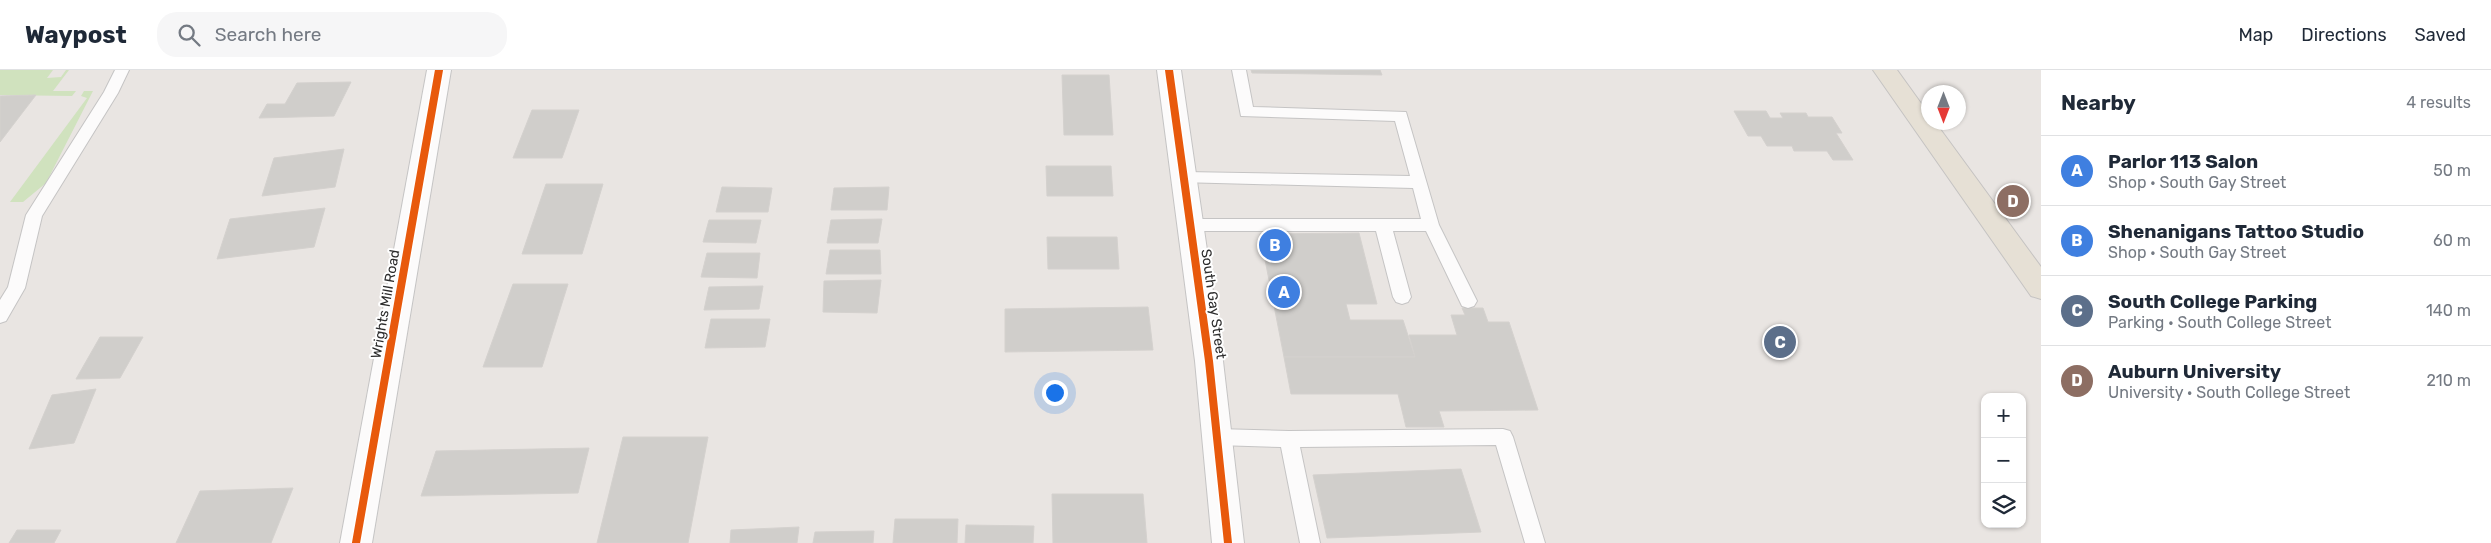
<!DOCTYPE html>
<meta charset="utf-8">
<style>
body{margin:0;font-family:Rubik,sans-serif;background:#f6f6f7;color:#1f2937}
.controls{position:absolute;right:15px;bottom:15px;display:grid;overflow:hidden;border-radius:10px;box-shadow:0 1px 4px #0004}
.controls button{width:45px;height:45px;display:grid;place-items:center;padding:0;border:0;border-bottom:1px solid #e0e1e3;background:#fff;color:#1f2937;font:25px sans-serif}
.compass{position:absolute;left:1921px;top:15px;width:45px;height:45px;border-radius:50%;background:#fff;box-shadow:0 1px 4px #0004;rotate:180deg}
.you{position:absolute;left:1054px;top:322px;width:18px;height:18px;margin:-12px;border:4px solid #fff;border-radius:50%;background:#1a73e8;box-shadow:0 0 0 8px #1a73e833}
.badge{display:grid;place-items:center;width:32px;height:32px;border-radius:50%;background:#6e6d6c;color:#fff;font-size:16px;font-weight:700}
.pin{position:absolute;translate:-50% -50%;border:2px solid #fff;box-shadow:0 1px 5px #0006}
.list{margin:0;padding:0;list-style:none}
h2{display:flex;justify-content:space-between;align-items:center;height:65px;margin:0;padding:0 20px;font-size:21px}
h2 small{font-size:16px;font-weight:400;color:#747a83}
.list li{display:grid;grid-template-columns:32px 1fr auto;gap:15px;align-items:center;box-sizing:border-box;height:70px;padding:0 20px;border-top:1px solid #e0e1e3}
.list b{display:block;font-size:19px;white-space:nowrap}
.list p{margin:0;font-size:16px;white-space:nowrap;color:#747a83}
.list em{font-size:16px;font-style:normal;color:#747a83}
.icon{flex:none;width:28px;height:28px;fill:none;stroke:currentColor;stroke-width:2;stroke-linecap:round;stroke-linejoin:round}
.map{position:relative;flex:none;width:2041px;height:473px;overflow:hidden}
header{display:flex;align-items:center;gap:30px;box-sizing:border-box;height:70px;padding:0 25px;background:#fff;border-bottom:1px solid #e0e1e3}
header strong{font-size:24px}
nav{display:flex;gap:28px;margin-inline-start:auto;font-size:18px}
.search{width:350px;height:45px;background:#f6f6f7;display:flex;align-items:center;gap:12px;box-sizing:border-box;padding:0 18px;border-radius:20px;color:#747a83;font-size:19px}
main{display:flex}
aside{flex:1;background:#fff}
.map>svg:first-child{display:block}
.green{fill:#d0e2be}
.building{fill:#d0cecb;stroke:#d4d1ce}
.lines{fill:none;stroke-linecap:round;stroke-linejoin:round}
.service-casing{stroke:#c5c4c4;stroke-width:2}
.minor-casing{stroke:#c5c4c4;stroke-width:2}
.primary-casing{stroke:#c5c3c2;stroke-width:2}
.service{fill:#fcfbfb;fill-rule:evenodd}
.minor{fill:#fcfbfb;fill-rule:evenodd}
.primary{fill:#e6e0d5;fill-rule:evenodd}
.cycleway-casing{stroke:#fff;stroke-width:11}
.cycleway{stroke:#e8590c;stroke-width:8}
.labels{text-anchor:middle;stroke-width:4;stroke-linejoin:round;paint-order:stroke}
.street-label{font-size:14px;fill:#2c2c2c;stroke:#fff}
</style>
<header>
<strong>Waypost</strong>
<div class="search"><svg class="icon" aria-label="search" viewBox="0 0 24 24"><circle cx="10" cy="10" r="6"/><path d="M15 15l6 6"/></svg>Search here</div>
<nav><a>Map</a><a>Directions</a><a>Saved</a></nav>
</header>
<main>
<div class="map">
<svg width="2041" height="473" viewBox="0 0 2041 473">
<rect width="100%" height="100%" fill="#e9e5e2"/>
<g class="green">
<polygon points="0,0 53,0 47,8 61,7 66,0 69,0 53,21 76,21 72,26 0,25"/>
<polygon points="84,21 93,21 46,113 23,132 10,132 87,28 81,26"/>
</g>
<g class="building">
<polygon points="1251,0 1380,0 1382,5 1252,3"/>
<polygon points="1062,5 1109,5 1113,65 1064,65"/>
<polygon points="351,12 334,46 259,48 267,34 285,34 297,13"/>
<polygon points="36,25 0,72 0,26"/>
<polygon points="532,40 579,40 562,88 513,88"/>
<polygon points="1734,41 1766,41 1770,48 1783,48 1780,43 1806,43 1808,47 1832,47 1842,63 1836,63 1853,90 1833,90 1827,81 1794,81 1792,76 1767,76 1761,66 1748,66"/>
<polygon points="344,79 335,117 262,126 274,88"/>
<polygon points="1046,96 1111,96 1113,126 1047,126"/>
<polygon points="546,114 603,114 582,184 522,184"/>
<polygon points="722,117 772,118 768,142 716,142"/>
<polygon points="889,117 887,140 831,140 834,118"/>
<polygon points="325,138 314,177 217,189 230,149"/>
<polygon points="882,149 878,173 827,173 831,150"/>
<polygon points="709,150 761,150 756,173 703,172"/>
<polygon points="1359,163 1377,234 1346,234 1350,250 1403,250 1415,287 1284,287 1260,164"/>
<polygon points="1047,167 1117,167 1119,199 1048,199"/>
<polygon points="830,180 880,180 881,204 826,204"/>
<polygon points="707,183 760,183 757,208 701,207"/>
<polygon points="881,210 877,243 823,242 824,211"/>
<polygon points="513,214 568,214 542,297 483,297"/>
<polygon points="763,216 759,239 704,240 709,217"/>
<polygon points="1148,237 1153,280 1005,282 1005,239"/>
<polygon points="1462,238 1483,238 1488,252 1509,252 1538,340 1439,341 1444,357 1406,357 1398,324 1291,324 1284,287 1415,287 1409,265 1457,265 1451,245 1465,245"/>
<polygon points="711,249 770,249 765,277 705,278"/>
<polygon points="100,267 143,267 120,308 76,309"/>
<polygon points="96,319 74,373 29,379 52,325"/>
<polygon points="623,367 708,367 688,473 597,473"/>
<polygon points="589,378 578,423 421,426 436,381"/>
<polygon points="1461,399 1481,462 1327,468 1313,405"/>
<polygon points="293,418 271,473 176,473 200,421"/>
<polygon points="1052,424 1143,424 1147,473 1053,473"/>
<polygon points="895,449 958,449 957,473 893,473"/>
<polygon points="966,455 1034,456 1033,473 965,473"/>
<polygon points="799,457 797,473 730,473 731,460"/>
<polygon points="17,460 61,460 54,473 9,473"/>
<polygon points="874,461 873,473 813,473 815,462"/>
</g>
<g class="lines">
<g class="service-casing">
<g id="service">
<polygon points="115,0 129,0 118,23 42,146 25,218 6,251 0,253 0,230 8,217 26,145 104,22"/>
<polygon points="1232,0 1246,0 1253,37 1406,42 1439,155 1477,231 1474,236 1468,238 1462,236 1426,161 1393,161 1411,227 1408,232 1402,234 1396,232 1393,227 1376,161 1191,161 1185,159 1183,155 1185,151 1191,149 1421,149 1413,118 1179,112 1177,108 1179,104 1185,102 1410,106 1395,51 1241,46"/>
<polygon points="1217,359 1289,361 1503,359 1510,361 1513,367 1545,473 1525,473 1496,375 1300,377 1320,473 1300,473 1281,377 1217,375 1210,373 1207,367 1210,361"/>
</g>
</g>
<g class="minor-casing">
<g id="minor">
<polygon points="427,0 451,0 372,473 340,473"/>
<polygon points="1157,0 1181,0 1223,291 1244,473 1212,473 1195,291"/>
</g>
</g>
<g class="primary-casing">
<polygon id="primary" points="1873,0 1897,0 1928,43 1928,52 1935,52 2041,197 2041,229 2031,226"/>
</g>
<use href="#service" class="service"/>
<use href="#minor" class="minor"/>
<use href="#primary" class="primary"/>
<g class="cycleway-casing">
<g id="cycleway">
<polyline points="1169,0 1209,291 1228,473"/>
<polyline points="356,473 439,0"/>
</g>
</g>
<use href="#cycleway" class="cycleway"/>
</g>
<g class="labels">
<g class="street-label">
<text transform="translate(385 234) rotate(-80)" y="5">Wrights Mill Road</text>
<text transform="translate(1214 234) rotate(82)" y="5">South Gay Street</text>
</g>
</g>
</svg>
<div class="controls">
<button>+</button>
<button>−</button>
<button><svg class="icon" aria-label="layers" viewBox="0 0 24 24"><path d="M12 4l9 5-9 5-9-5zM3 14l9 5 9-5"/></svg></button>
</div>
<svg class="compass" viewBox="-18 -18 36 36"><path d="M0-13l5 13h-10z" fill="#e53935"/><path d="M0 13l5-13h-10z" fill="#747a83"/></svg>
<div class="you"></div>
<div class="pin badge" style="left:1284px;top:222px;background:#3f7fe0">A</div>
<div class="pin badge" style="left:1275px;top:175px;background:#3f7fe0">B</div>
<div class="pin badge" style="left:1780px;top:272px;background:#5c6f8a">C</div>
<div class="pin badge" style="left:2013px;top:131px;background:#8d6e63">D</div>
</div>
<aside>
<h2>Nearby<small>4 results</small></h2>
<ul class="list">
<li><span class="badge" style="background:#3f7fe0">A</span><div><b>Parlor 113 Salon</b><p>Shop · South Gay Street</p></div><em>50 m</em></li>
<li><span class="badge" style="background:#3f7fe0">B</span><div><b>Shenanigans Tattoo Studio</b><p>Shop · South Gay Street</p></div><em>60 m</em></li>
<li><span class="badge" style="background:#5c6f8a">C</span><div><b>South College Parking</b><p>Parking · South College Street</p></div><em>140 m</em></li>
<li><span class="badge" style="background:#8d6e63">D</span><div><b>Auburn University</b><p>University · South College Street</p></div><em>210 m</em></li>
</ul>
</aside>
</main>
